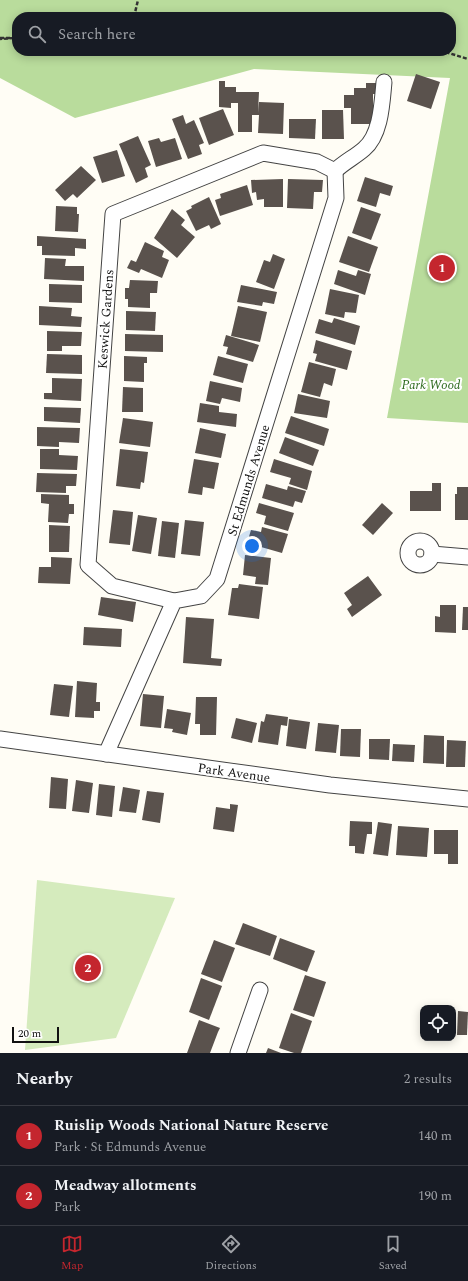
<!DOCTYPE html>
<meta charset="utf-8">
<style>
body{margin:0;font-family:Spectral,serif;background:#242831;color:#f1f3f6}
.controls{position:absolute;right:12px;bottom:12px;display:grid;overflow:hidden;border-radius:8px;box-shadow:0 2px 10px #0003}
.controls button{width:36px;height:36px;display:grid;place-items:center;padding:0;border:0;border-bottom:1px solid #363941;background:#171b24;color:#f1f3f6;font:20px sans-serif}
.scale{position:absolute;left:12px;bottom:10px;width:47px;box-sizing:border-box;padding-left:4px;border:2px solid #111;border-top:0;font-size:11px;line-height:14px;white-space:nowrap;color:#111;-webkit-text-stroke:3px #fff;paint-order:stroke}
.you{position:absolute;left:252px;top:546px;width:14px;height:14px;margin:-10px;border:3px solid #fff;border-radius:50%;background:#1a73e8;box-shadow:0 0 0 6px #1a73e833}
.badge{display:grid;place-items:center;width:26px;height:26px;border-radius:50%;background:#c4262e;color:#fff;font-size:13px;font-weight:700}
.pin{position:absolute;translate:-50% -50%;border:2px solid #fff;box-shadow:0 1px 4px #0006}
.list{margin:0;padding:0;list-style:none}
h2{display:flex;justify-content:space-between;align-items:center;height:52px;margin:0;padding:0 16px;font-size:17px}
h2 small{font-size:13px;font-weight:400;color:#9ea1a6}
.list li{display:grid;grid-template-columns:26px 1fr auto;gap:12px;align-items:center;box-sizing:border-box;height:60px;padding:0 16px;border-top:1px solid #363941}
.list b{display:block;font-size:15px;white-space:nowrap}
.list p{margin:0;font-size:13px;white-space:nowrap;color:#9ea1a6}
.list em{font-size:13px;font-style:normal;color:#9ea1a6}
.icon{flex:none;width:22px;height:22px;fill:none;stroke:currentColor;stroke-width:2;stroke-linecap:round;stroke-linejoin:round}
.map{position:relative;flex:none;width:468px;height:1053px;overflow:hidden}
.search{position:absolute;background:#171b24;box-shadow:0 2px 10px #0003;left:12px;right:12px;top:12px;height:44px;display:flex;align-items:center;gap:10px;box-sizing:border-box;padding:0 14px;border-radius:16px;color:#9ea1a6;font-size:15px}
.sheet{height:172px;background:#171b24}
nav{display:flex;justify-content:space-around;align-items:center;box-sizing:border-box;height:56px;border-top:1px solid #363941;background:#171b24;font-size:11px;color:#9ea1a6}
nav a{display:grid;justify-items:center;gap:2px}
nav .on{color:#c4262e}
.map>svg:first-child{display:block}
.green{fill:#d5ebbd}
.forest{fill:#b9dc9c;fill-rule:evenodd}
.building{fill:#5a524d}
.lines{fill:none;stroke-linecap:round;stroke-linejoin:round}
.minor-casing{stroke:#444;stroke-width:17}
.path{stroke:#333;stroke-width:2.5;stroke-dasharray:4 2;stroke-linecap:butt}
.minor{stroke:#fff;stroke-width:15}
.labels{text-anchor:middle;stroke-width:4;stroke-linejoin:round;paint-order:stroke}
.street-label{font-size:13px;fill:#111;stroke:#fff}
.park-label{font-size:13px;font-style:italic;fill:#2f6b1f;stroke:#fff}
</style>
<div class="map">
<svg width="468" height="1053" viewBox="0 0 468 1053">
<rect width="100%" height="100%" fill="#fffdf5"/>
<polygon class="green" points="37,880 175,898 116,1038 25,1050"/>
<path class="forest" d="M0 0H468V423L387 418 450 78 254 69 75 118 0 78ZM17 17H451V51H17Z"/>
<g class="building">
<polygon points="416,74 440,82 431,109 407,101"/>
<polygon points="219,81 225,81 225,87 236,87 236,92 259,92 258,113 259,102 284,103 283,134 258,133 259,115 252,115 252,132 238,132 238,103 231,103 231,108 219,107"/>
<polygon points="366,83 380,83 380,94 373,94 373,124 351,124 351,108 344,108 344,95 354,95 354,88 366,88"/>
<polygon points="223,109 234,135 209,145 199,118"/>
<polygon points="322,110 343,110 344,139 322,139"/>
<polygon points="183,115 186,124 194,120 204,143 199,145 202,154 188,159 172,119"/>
<polygon points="289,119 316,119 315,139 289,138"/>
<polygon points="138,136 151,165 145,168 148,177 136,183 119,144"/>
<polygon points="159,138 161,142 175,138 182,159 156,167 148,141"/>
<polygon points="117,150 125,176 102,183 93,157"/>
<polygon points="81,166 96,180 77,198 73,194 65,201 55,190"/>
<polygon points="365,177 393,186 390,196 380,193 376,207 357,201"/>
<polygon points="283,179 283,207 264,207 264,199 257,200 256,192 252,193 251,180"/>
<polygon points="288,179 323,180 322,192 314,192 313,209 287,208"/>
<polygon points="247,185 253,205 220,216 215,200 221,198 220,194"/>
<polygon points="209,197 221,224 211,229 209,225 196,231 186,211 192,208 191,206"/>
<polygon points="56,206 77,207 77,214 79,214 78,232 55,231"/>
<polygon points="361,207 381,214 371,240 352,233"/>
<polygon points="172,209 185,220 181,225 195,237 177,258 154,238"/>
<polygon points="37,236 86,239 86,249 75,248 75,256 42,255 42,246 37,246"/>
<polygon points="348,236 378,247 369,272 339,262"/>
<polygon points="145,242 164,251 162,257 169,260 162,278 141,269 139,273 127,268 131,260 136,262"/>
<polygon points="273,254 285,259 274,289 256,282 264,260 270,262"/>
<polygon points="45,258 66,259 65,266 84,266 84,281 44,279"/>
<polygon points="338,270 356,276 358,270 371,274 365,295 334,284"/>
<polygon points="130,280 158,281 157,293 150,293 150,308 128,307 128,299 125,299 125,288 129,288"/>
<polygon points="49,284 82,285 82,303 49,302"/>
<polygon points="241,285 277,292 274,304 263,302 262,306 237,302"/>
<polygon points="330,289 359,295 356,313 345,312 344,318 325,314"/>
<polygon points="39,306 72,308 71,316 82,317 81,327 39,325"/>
<polygon points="238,306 267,312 260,342 231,336"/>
<polygon points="126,311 156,312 155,331 126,330"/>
<polygon points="334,318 360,326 355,345 315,333 319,319 332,323"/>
<polygon points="47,331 82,332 81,346 62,346 62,351 47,351"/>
<polygon points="125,334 163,335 163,352 125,351"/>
<polygon points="226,335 259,345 253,362 226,354 228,347 223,346"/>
<polygon points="316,340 352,351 347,370 315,361 317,354 313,353"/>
<polygon points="47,354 82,355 82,374 46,373"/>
<polygon points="124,356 147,357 147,363 144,363 144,382 124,381"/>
<polygon points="218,356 248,364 243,383 213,375"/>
<polygon points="309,362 336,369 332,386 324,383 320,397 301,392"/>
<polygon points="52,378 82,379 81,401 44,399 44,393 52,393"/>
<polygon points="210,381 242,388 240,402 222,398 220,404 206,401"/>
<polygon points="123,387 143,388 143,412 122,412"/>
<polygon points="298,394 330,401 327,418 294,413"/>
<polygon points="200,403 219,406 219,412 237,414 236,427 197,422"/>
<polygon points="44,407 81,408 80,423 44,421"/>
<polygon points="291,416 329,429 324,446 285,433"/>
<polygon points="123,418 153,422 150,447 119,443"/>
<polygon points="37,427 80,428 79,443 59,442 59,447 37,446"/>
<polygon points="200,428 226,434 221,458 195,453"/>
<polygon points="285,437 319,450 313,466 279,453"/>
<polygon points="40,449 59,449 59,455 78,456 77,470 40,469"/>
<polygon points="120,449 148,452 144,483 141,482 140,489 116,486"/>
<polygon points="194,459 219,463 214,489 203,487 202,495 188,493"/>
<polygon points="274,459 312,471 307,490 289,484 291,478 270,472"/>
<polygon points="37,473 77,474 76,486 66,486 66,493 36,492"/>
<polygon points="432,483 441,483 441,511 410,511 410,491 432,491"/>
<polygon points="266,484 287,490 288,486 306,491 302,503 295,501 293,507 262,498"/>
<polygon points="457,487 468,487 468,520 455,520 455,494 457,494"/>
<polygon points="41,494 69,495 69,504 74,504 74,514 69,514 68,523 48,522 49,504 41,503"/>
<polygon points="259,503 294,513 288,531 264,524 266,516 256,513"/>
<polygon points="382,503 393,513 373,535 362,525"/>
<polygon points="113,510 133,512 130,545 109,543"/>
<polygon points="138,515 157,518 151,554 132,551"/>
<polygon points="185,520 204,522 200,556 181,554"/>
<polygon points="162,521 179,523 175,558 158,556"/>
<polygon points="49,525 70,526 69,552 49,552"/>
<polygon points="262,527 288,534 282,553 247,543 251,530 261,532"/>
<polygon points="245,555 271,558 268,585 255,584 256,577 243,575"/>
<polygon points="51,557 72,558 70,584 38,583 39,567 51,567"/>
<polygon points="368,576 382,595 352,617 347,609 352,605 344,593"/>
<polygon points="239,584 263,587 259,619 228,615 232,588 238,588"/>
<polygon points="101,597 136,602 133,622 98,615"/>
<polygon points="440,605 456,605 456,633 435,632 435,616 440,617"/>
<polygon points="463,607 468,607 468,630 462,630"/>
<polygon points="186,617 214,619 211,658 222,659 221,666 183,663"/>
<polygon points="84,627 122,629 121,647 83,645"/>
<polygon points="77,681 97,683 96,702 100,702 100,711 94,711 94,718 75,717"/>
<polygon points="54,684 73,686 69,717 50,715"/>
<polygon points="143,694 164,696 161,728 140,726"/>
<polygon points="196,697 217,697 216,735 200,735 200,724 195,724"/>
<polygon points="167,709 191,713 187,735 172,732 173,729 164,728"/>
<polygon points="266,714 288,717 287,726 281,725 278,745 258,742 261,721 264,722"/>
<polygon points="236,718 257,723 252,743 231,738"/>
<polygon points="289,719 310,722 306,749 286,746"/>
<polygon points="318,723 339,725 336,753 315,751"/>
<polygon points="341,729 361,729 360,757 340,756"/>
<polygon points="424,735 444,736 444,764 423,763"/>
<polygon points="369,739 390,739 389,760 369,759"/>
<polygon points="447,740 466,741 465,767 446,767"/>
<polygon points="393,744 415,745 414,762 392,761"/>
<polygon points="51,777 68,779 66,809 49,808"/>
<polygon points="76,780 93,783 89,813 72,811"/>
<polygon points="99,784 115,786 112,817 96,815"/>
<polygon points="123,787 140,790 136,813 119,811"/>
<polygon points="147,791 164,793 160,823 142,820"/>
<polygon points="230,804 238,805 234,832 213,829 216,807 230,809"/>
<polygon points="350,821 372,822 372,834 367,834 364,854 355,853 355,846 349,846"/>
<polygon points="378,822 392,824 388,856 373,854"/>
<polygon points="398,826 429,828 427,857 396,855"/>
<polygon points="434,830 458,830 458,864 448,864 448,854 434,854"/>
<polygon points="243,923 277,936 270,956 235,944"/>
<polygon points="280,938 315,951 307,972 273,959"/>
<polygon points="214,940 235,948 222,982 201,974"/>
<polygon points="305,975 326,982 314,1017 293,1010"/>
<polygon points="201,978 222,986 209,1020 189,1012"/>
<polygon points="458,1011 468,1012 467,1035 457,1035"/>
<polygon points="291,1013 312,1021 301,1053 294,1053 279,1048"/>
<polygon points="199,1020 220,1028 218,1032 210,1053 187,1053"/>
<polygon points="268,1048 281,1053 266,1053"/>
</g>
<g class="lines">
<g class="minor-casing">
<g id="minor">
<path d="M335 171C344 162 355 157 364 149 381 135 382 103 384 82"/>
<circle cx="420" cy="553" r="12"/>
<polyline points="432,554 468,557"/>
<polyline points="174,601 112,586 88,565 113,214 263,153 317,162 335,171"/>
<polyline points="0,739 330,785 468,799"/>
<polyline points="106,754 174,601 201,596 217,579 336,198 335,171"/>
<polyline points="238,1053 260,990"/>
</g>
</g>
<g class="path">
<polyline points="90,17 94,15 106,17"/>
<polyline points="134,17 138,0"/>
<polyline points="0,38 13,38 0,39"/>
<polyline points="368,51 380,53 442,51 468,59"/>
</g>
<use href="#minor" class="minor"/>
</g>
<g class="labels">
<g class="street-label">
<text transform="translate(105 319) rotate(-86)" y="5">Keswick Gardens</text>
<text transform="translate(248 480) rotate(-73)" y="5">St Edmunds Avenue</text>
<text transform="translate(234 772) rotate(8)" y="5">Park Avenue</text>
</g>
<g class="park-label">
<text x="431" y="389">Park Wood</text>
</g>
</g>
</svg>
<div class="controls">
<button><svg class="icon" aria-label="locate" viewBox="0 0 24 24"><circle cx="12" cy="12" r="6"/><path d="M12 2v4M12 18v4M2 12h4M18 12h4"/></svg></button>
</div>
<div class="scale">20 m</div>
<div class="you"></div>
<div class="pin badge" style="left:442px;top:268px">1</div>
<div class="pin badge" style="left:88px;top:968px">2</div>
<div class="search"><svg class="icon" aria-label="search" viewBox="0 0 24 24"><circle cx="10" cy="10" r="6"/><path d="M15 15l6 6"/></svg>Search here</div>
</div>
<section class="sheet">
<h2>Nearby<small>2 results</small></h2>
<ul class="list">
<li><span class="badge">1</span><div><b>Ruislip Woods National Nature Reserve</b><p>Park · St Edmunds Avenue</p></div><em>140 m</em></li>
<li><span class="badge">2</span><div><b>Meadway allotments</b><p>Park</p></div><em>190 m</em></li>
</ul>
</section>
<nav>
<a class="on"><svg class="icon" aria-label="map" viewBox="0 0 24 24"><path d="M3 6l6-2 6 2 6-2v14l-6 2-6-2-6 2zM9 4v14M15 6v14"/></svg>Map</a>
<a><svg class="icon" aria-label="directions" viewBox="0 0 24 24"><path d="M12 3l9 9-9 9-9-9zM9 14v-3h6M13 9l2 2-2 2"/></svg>Directions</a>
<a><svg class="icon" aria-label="saved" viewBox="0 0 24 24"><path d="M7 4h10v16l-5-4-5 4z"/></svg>Saved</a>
</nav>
